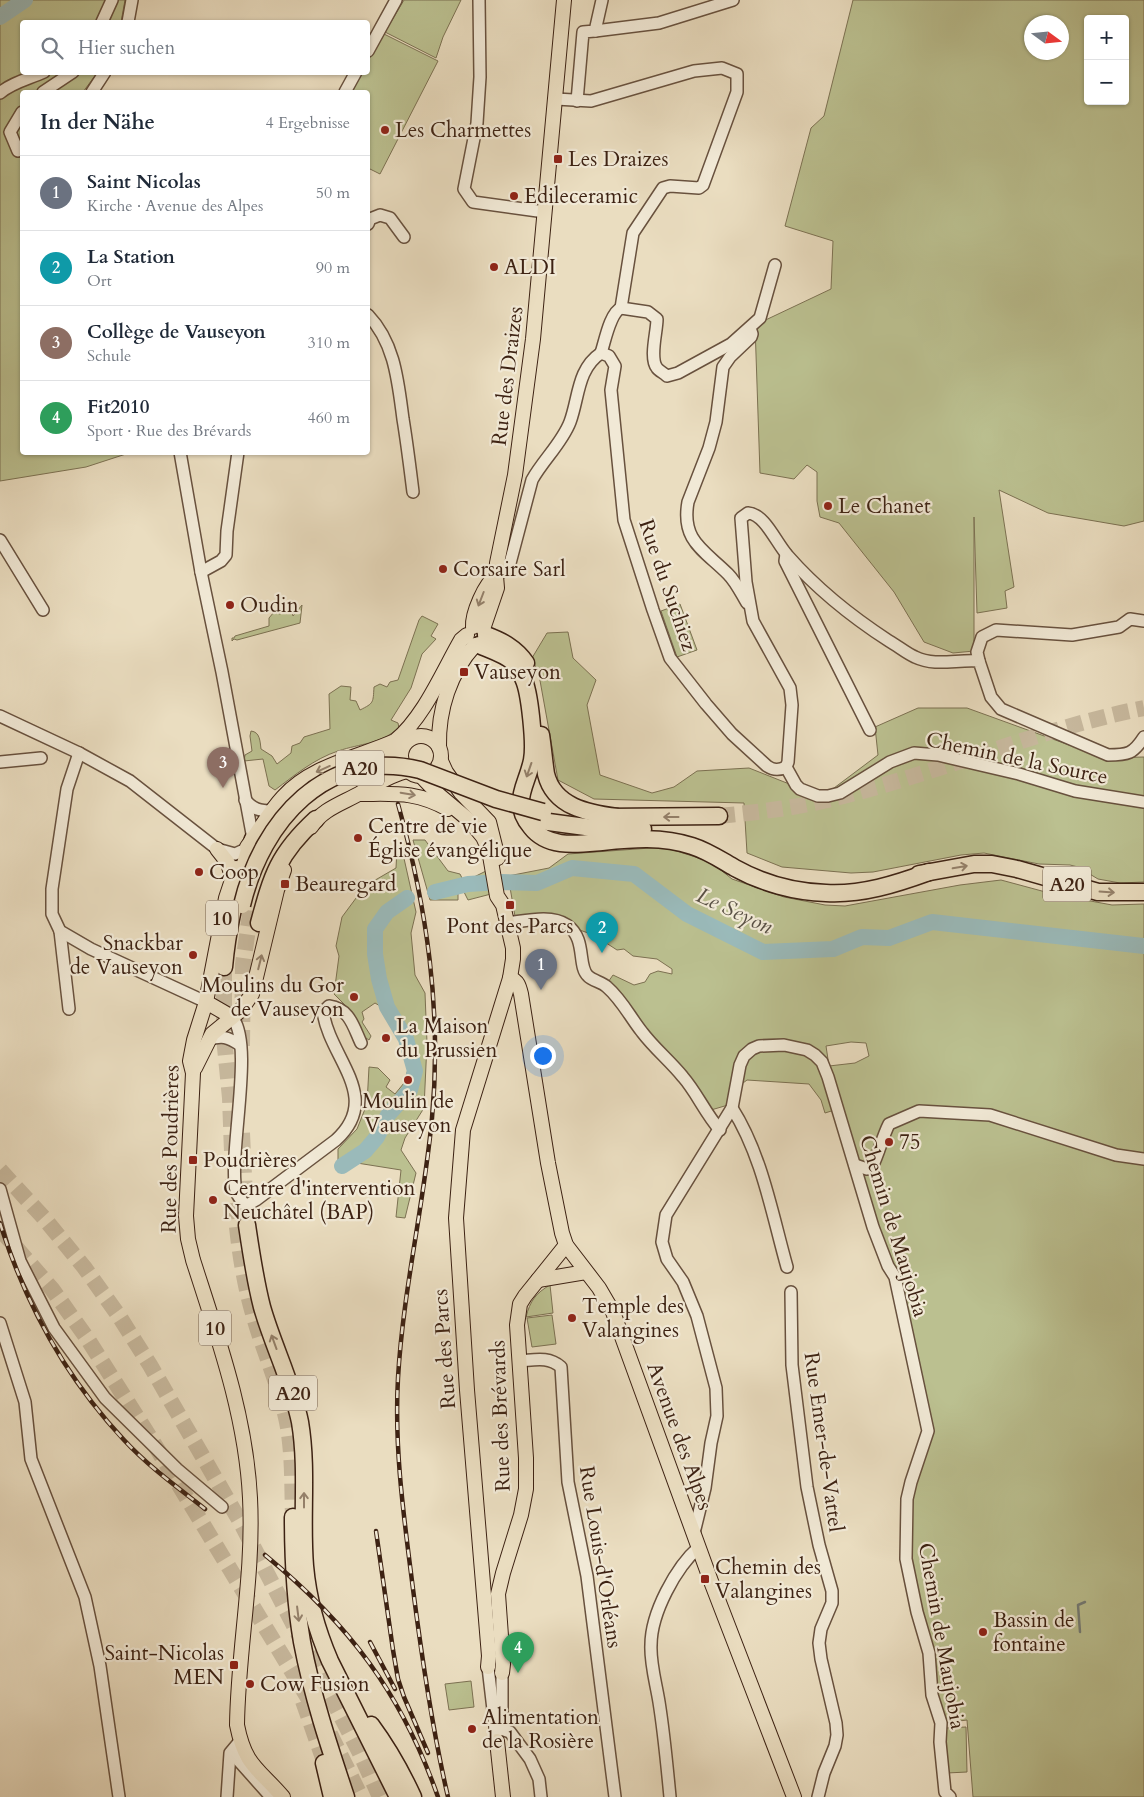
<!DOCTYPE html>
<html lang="de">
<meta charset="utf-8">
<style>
body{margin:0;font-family:Cardo,serif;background:#f2f2f3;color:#1f2937}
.controls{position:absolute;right:15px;top:15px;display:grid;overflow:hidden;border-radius:5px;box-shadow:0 1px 4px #0004}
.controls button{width:45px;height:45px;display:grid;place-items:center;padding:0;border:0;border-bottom:1px solid #e0e1e3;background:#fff;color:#1f2937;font:25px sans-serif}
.compass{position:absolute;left:1024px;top:15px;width:45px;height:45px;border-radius:50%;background:#fff;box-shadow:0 1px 4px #0004;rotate:105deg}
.you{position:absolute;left:542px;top:1055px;width:18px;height:18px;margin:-12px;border:4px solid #fff;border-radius:50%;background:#1a73e8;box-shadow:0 0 0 8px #1a73e833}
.badge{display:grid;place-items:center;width:32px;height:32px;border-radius:50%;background:#d93025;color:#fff;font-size:16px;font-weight:700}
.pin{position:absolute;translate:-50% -41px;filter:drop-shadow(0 1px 2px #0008)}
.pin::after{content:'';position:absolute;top:26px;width:18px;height:15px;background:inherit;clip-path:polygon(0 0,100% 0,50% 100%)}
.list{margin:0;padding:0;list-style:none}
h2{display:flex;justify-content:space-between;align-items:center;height:65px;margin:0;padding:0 20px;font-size:21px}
h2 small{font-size:16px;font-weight:400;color:#747a83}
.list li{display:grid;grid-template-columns:32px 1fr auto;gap:15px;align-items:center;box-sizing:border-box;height:75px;padding:0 20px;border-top:1px solid #e0e1e3}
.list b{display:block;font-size:19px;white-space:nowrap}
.list p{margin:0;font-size:16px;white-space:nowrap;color:#747a83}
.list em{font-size:16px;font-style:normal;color:#747a83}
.icon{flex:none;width:28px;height:28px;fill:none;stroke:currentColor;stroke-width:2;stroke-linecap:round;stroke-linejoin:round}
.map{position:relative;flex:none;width:1144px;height:1797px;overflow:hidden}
.search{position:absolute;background:#fff;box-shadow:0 1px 4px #0004;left:20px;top:20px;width:350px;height:55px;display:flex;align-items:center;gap:12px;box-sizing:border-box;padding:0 18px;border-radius:5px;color:#747a83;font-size:19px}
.panel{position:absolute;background:#fff;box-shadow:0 1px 4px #0004;left:20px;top:90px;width:350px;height:365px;border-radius:5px}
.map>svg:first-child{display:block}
.green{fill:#bbc090;stroke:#7c7152;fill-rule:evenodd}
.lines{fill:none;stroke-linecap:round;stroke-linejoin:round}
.stream{stroke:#757d77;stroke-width:2.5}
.river{stroke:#9ababa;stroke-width:16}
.highway-tunnel{stroke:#c7b89d;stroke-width:16;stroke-dasharray:16 8;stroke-linecap:butt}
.minor-casing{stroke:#68513e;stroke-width:14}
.major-casing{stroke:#3d2213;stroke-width:16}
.highway-casing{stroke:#3d2213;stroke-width:19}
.minor{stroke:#f1e9d6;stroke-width:11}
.major{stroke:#eaddc0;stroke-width:14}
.highway{stroke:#eaddc0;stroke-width:16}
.rail-casing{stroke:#3d2213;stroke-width:4.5}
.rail{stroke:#f1e9d6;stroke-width:2.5;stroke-dasharray:8;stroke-linecap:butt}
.highway-bridge-casing{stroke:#3d2213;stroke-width:19;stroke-linecap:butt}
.highway-bridge{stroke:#eaddc0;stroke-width:16}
.oneway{stroke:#94806a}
.poi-dot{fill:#8f2418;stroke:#f1e9d6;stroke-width:2}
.labels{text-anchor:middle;stroke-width:4.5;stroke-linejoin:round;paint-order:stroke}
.shield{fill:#f1e9d6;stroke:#735e4e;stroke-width:1}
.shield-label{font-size:20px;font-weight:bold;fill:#3d2213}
.poi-label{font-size:21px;fill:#3d2213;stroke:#f1e9d6;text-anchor:start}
.street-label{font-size:21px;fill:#3d2213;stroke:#f1e9d6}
.water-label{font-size:22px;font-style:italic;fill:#595045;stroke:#f1e9d6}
</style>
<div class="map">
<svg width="1144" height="1797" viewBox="0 0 1144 1797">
<rect width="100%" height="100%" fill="#eaddc0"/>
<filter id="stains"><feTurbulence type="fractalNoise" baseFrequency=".004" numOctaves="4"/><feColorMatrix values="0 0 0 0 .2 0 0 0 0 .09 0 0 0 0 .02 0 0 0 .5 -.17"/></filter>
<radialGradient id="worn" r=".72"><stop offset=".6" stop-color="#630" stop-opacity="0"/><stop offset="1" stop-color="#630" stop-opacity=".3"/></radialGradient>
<g class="green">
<polygon points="0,0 125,0 121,22 22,22 22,72 97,73 83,92 22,92 22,137 18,141 22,144 22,452 129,453 86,467 0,481"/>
<polygon points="404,0 461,0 443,37 436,58 385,32"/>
<path d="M853 0H1144V521L1124 526 1048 513 999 490 1014 587 1005 591 1007 608 977 613 974 517V651L953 653 924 642 894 592 839 523 820 517 817 501V472L807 465 794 479 760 473 755 325 831 289 833 241 785 226 811 128 824 116ZM1088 19H1125V101H1088ZM1032 22H1062V52H1032Z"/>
<polygon points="382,33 438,61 380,174 368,168 368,92 352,92 362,73 368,72 368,61"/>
<polygon points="680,604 697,650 677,657 661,611"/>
<polygon points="302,605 300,623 237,640 234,639 232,641 232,638 234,638 235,636 269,626 269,618 274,612 280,614 286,610 292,612 293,616"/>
<path d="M422 616 438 624 431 636 436 639 422 654 411 688 391 720 398 723 399 728C378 745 362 743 338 751 314 759 295 775 275 790L269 786 263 759 244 761 245 755 252 751 250 736 251 731C260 732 260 741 261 749L272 756 277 764 291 753 292 746 300 743 304 737 330 729 329 694 341 686 351 687 350 700 356 701 360 710C374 703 373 703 374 687L380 684 387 687 390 682 398 680 419 620Z"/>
<polygon points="568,632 573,658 596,680 587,705 600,775 652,793 674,787 697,771 749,768 822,797 878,755 875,727 918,708 967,708 1105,758 1144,757 1144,882 1120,883 1098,879 1078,867 1070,865 1039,864 984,853 961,855 873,872 851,873 782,867 747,853 744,803 594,799 558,780 539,675 532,658 547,633"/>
<polygon points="413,840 425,840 448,871 460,874 464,882 486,871 491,894 468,900 464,892 458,893 458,900 430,900"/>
<polygon points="401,845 416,912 411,933 415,975 425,993 427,1043 424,1108 405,1138 401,1150 416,1173 405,1218 396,1217 401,1170 338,1160 338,1149 357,1129 367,1104 369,1067 378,1068 390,1080 386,1087 395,1094 404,1083 409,1066 405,1045 385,1009 375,1003 362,1012 364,1019 362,1022 371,1036 369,1040 360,1034 346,1006 334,994 339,956 336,946 342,917 365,886 396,868 397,849"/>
<path d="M664 847 711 862 732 879 784 897 825 905 845 906 960 885 1001 880 1053 894 1112 905 1144 904V1797H973L967 1720 943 1723 909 1561 908 1518 914 1477 930 1430 884 1251 841 1108 825 1113 821 1100 809 1084 747 1080 731 1092 728 1105 711 1110 606 985 613 975 634 985 645 982 650 974 658 971 672 974V969L657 959 633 956 624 949 617 950 594 935 568 926 516 922 508 876 549 868 568 854ZM851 1042 866 1043 869 1056 855 1063 829 1066 826 1046Z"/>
<path d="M550 1285 553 1313 526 1317C530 1301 536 1293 550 1285Z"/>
<polygon points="552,1315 556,1344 532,1347 527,1318"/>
<polygon points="471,1681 474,1707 449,1710 445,1684"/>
<polygon points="966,1727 967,1772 947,1773 946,1728"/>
</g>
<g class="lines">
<polyline class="stream" points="1080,1632 1078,1605 1085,1602"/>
<g class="river">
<polyline points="0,17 25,0"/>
<polyline points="435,892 468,884 501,882 537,883 572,868 634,874 687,914 763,952 833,949 862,937 889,938 932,922 1144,946"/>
<polyline points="342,1166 365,1151 377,1137 388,1115 410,1090 415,1071 406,1039 387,1007 379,979 375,954 375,929 387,912 407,898"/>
</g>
<g class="highway-tunnel">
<path d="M719 816C758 812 797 808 835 798 940 773 1038 729 1144 708"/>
<polyline points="224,967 224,1037 230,1098 232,1152"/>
<polyline points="242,1046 243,964 251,907"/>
<polyline points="242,1133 245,1196"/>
<polyline points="0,1170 44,1218 84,1267 119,1316 150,1365 241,1523 359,1751 380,1797"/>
<path d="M233 1179C236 1223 240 1267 252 1310 262 1348 279 1384 287 1422 293 1453 292 1485 293 1517"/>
<polyline points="0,1229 52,1289 87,1338 156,1447 316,1711"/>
<polyline points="303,1701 323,1758"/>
<polyline points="330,1734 361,1797"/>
</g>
<g class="minor-casing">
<g id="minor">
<polyline points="479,0 480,77 477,123 464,189 473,202 545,212"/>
<polyline points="102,22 112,0"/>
<polyline points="128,22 132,0"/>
<polyline points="595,31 659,23 733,0"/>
<polyline points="368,51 396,0"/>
<polyline points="43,92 73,72"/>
<polyline points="92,92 105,72"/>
<polyline points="345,92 356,72"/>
<path d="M0 93C13 82 29 79 44 72"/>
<path d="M556 99 591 101 694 71 722 68 737 74V92L703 185 699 188 670 186 663 188 633 233 621 308C610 313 605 341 601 353"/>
<polyline points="577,101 583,32 595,31 602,0"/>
<polyline points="18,151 10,132 22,112"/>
<polyline points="368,224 370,219 380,215 390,218 404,237"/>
<path d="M621 308 648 312 657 319C657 332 649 358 657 368 659 371 664 373 667 376L678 373 731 344 760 318 775 265"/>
<path d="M368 315C395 343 398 382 403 419 407 443 410 468 413 492"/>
<path d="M601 353 609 356 615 366 611 390 624 520 653 610 670 658 706 704 732 734 767 766C773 770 778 771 786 767L788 762 792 705 790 688 753 621 746 582 741 518 748 513C765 514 776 543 788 556 817 589 852 617 889 641 898 646 906 653 915 657 936 667 957 659 979 661L991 697 1001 709 1108 755C1128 755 1133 754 1144 737"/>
<polyline points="180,452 201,572 222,672 253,839"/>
<polyline points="0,540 43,610"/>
<polyline points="786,554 785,561 870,730"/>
<polyline points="201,572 221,561 226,555 227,531 238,452"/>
<path d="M496 576 509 567 532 480C543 460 562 443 570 422 579 398 577 369 601 353"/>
<path d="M747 603C741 593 736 582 728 574 704 550 681 541 688 502L709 448 716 422 723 367 730 357 751 337 752 334 750 328"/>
<polyline points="979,661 977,652 982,637 996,630 1072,635 1119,627 1130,619 1144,621"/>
<polyline points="0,716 79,753 130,781 217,849 235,854 246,849"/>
<polyline points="79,753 67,789 52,889 52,914 60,931 91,949 206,1002"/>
<polyline points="0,762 41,758"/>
<polyline points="786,767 796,785 800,789 818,796 828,796 840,793 890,762 914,753 938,755 1019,774 1075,791 1144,802"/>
<path d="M245 800C253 809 259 811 272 811"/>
<path d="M507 923C525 921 551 914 567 925 587 939 577 966 588 976 593 981 602 982 607 987 622 1000 630 1017 642 1032 654 1048 670 1061 683 1077 697 1093 705 1113 720 1130"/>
<polyline points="60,931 69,1009"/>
<path d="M232 1017C255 1044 228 1152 236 1191 237 1196 242 1200 244 1204H249L256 1200 336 1140C383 1097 330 1059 323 1012L329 1006C350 1009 353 1026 361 1043"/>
<path d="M208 1040C222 1035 228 1037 240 1045"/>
<path d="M732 1108C762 1155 772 1214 787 1267"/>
<path d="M855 1165 867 1169 872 1167C879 1153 882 1138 889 1124L919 1111 990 1115 1116 1155 1144 1159"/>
<polyline points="0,1189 20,1261 54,1328 105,1398 177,1469 222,1507"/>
<polyline points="791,1292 792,1365 807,1487 819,1545 832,1591 832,1603 821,1629 819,1643 821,1659 836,1723 837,1735 835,1746 824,1773 818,1797"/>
<polyline points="0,1323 25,1402 31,1459 85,1597 100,1666 119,1797"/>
<path d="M519 1361C535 1360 548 1356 561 1367L568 1482 587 1576 615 1797"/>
<polyline points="694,1533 705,1488 711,1443 717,1416 716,1388 697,1316 683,1282 667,1259 662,1242 666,1215 732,1108 740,1065 744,1056 752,1049 759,1046 784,1045 807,1050 815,1055 822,1062 828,1077 873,1227 888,1266 895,1277 928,1431 911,1482 907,1499 906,1559 917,1612 929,1653 932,1695 941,1723 940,1742 945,1792 950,1797"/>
<polyline points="488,1667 496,1735"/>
<polyline points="495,1727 510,1732 530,1759 539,1779 541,1797"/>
<polyline points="495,1727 502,1716 502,1673"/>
<polyline points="240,1741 239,1761 271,1797"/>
<polyline points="227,1797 230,1753 240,1741"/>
<path d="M670 1797C667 1765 664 1733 659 1702 656 1683 650 1663 651 1645 651 1613 676 1567 699 1547"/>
</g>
</g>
<g class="major-casing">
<g id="major">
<path d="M473 627C472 613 485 584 496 576"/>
<polyline points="483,629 497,588 496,576 497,563 515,475 533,339 564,0"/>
<circle cx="421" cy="756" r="20"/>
<path d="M439 747C438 710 450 672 475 645"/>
<polyline points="363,759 401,753"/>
<polyline points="441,761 446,772 461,793 489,822 498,858"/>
<polyline points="421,776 439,795 470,821 483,837 489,850 497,896 503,905 513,948 513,959 510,978 463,1130 456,1218 467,1390 489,1656 488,1667"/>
<path d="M360 794C396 794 415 791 448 809"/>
<path d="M311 827C323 808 344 803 362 792 377 784 390 775 407 771"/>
<path d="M247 847C259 831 269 812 283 797 312 765 357 758 395 741 424 717 442 673 461 640L467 635"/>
<polyline points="217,849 228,863 232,878"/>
<path d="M236 868 226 898 206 1002 194 1040 190 1061 193 1073 186 1216 188 1239 193 1260C218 1338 246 1416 250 1498 254 1574 238 1649 237 1725 245 1766 258 1768 283 1797"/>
<path d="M510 978C518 981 519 986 521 994L548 1163 562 1233 566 1245 599 1288 613 1312 712 1584 794 1797"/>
<polyline points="206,1002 232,1017"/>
<polyline points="195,1068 212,1034 241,1010 252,994 277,890 284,870"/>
<polyline points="538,1280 586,1272"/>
<polyline points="502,1673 503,1664 498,1594 503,1573 521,1515 526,1489 526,1458 517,1325 520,1304 525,1296 566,1245"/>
<polyline points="497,1741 503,1797"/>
</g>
</g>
<g class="highway-casing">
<g id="highway">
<path d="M486 635C502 641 516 648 526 663"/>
<path d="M479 645C490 650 504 654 513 662 517 666 521 672 523 678 530 692 535 745 532 760 527 786 510 802 531 827 548 849 578 844 602 842 632 839 662 836 692 846 708 851 721 860 735 868 762 883 795 892 826 893 862 895 896 884 929 872"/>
<path d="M541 735C543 748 544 761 546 774 554 807 588 813 617 817"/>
<polyline points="607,817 719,816"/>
<polyline points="541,821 593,828 643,829"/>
<polyline points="919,874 974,864 992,864 1017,869 1098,892 1144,892"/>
<path d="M259 923C272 875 278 854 316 819"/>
<path d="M224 967C228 921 238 882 253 839"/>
<path d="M247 1225C251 1252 255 1280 262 1307 273 1346 292 1382 300 1422 308 1470 301 1518 305 1566 308 1600 317 1631 330 1661L398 1797"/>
<path d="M293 1517C293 1559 295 1601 302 1642 312 1695 329 1746 346 1797"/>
<path d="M371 1725C388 1748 401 1771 413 1797"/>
<polyline points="324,1763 332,1797"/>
</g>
</g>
<use href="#minor" class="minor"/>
<use href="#major" class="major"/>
<use href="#highway" class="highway"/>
<g class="rail-casing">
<g id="rail">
<path d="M398 804C427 908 442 1011 432 1118 424 1205 403 1290 398 1378 394 1449 404 1518 413 1589 422 1659 432 1728 448 1797"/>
<path d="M0 1223C25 1303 66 1378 124 1440 148 1466 177 1487 205 1509"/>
<polyline points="376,1531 393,1650 398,1679 404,1697 428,1753"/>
<path d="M265 1555C349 1624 402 1694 438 1797"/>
<polyline points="370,1642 395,1689"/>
</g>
</g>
<use href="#rail" class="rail"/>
<g class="highway-bridge-casing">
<path id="highway-bridge" d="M242 905C262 821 326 747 420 770L496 799 543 812"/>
</g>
<use href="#highway-bridge" class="highway-bridge"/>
</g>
<defs><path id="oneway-shaft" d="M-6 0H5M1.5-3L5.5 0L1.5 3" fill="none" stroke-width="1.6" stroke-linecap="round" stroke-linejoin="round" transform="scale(1.25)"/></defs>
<g class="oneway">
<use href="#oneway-shaft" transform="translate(481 599) rotate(111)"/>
<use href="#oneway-shaft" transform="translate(323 769) rotate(156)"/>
<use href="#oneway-shaft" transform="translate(529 770) rotate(109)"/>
<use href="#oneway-shaft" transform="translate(408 794) rotate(10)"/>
<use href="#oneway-shaft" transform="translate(671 817) rotate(180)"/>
<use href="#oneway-shaft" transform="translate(960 867) rotate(-10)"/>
<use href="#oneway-shaft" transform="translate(1107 892) rotate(4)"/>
<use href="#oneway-shaft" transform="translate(260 962) rotate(-76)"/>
<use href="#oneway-shaft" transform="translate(274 1342) rotate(-110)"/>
<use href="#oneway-shaft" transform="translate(304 1500) rotate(-90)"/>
<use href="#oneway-shaft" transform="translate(298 1614) rotate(83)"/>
</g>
<g class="poi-dot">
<circle cx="385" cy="130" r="5"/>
<rect x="553" y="154" width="10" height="10" rx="2.5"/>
<circle cx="514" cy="196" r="5"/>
<circle cx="494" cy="267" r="5"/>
<circle cx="828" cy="506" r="5"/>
<circle cx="443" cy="569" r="5"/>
<circle cx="230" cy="605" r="5"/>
<rect x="459" y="667" width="10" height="10" rx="2.5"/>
<circle cx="358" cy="838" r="5"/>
<circle cx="199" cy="872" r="5"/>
<rect x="280" y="879" width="10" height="10" rx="2.5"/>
<rect x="505" y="900" width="10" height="10" rx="2.5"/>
<circle cx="193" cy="955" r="5"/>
<circle cx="354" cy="997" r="5"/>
<circle cx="386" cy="1038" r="5"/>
<circle cx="408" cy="1080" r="5"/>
<circle cx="889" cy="1142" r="5"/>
<rect x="188" y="1155" width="10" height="10" rx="2.5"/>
<circle cx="213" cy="1200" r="5"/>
<circle cx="572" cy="1318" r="5"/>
<rect x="700" y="1574" width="10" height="10" rx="2.5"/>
<circle cx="983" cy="1632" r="5"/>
<rect x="229" y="1660" width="10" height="10" rx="2.5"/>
<circle cx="250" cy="1684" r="5"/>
<circle cx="472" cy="1729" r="5"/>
</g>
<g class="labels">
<g class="shield">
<rect x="336" y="750.5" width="48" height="35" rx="4"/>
<rect x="1043" y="866.5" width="48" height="35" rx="4"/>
<rect x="206" y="900.5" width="32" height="35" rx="4"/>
<rect x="199" y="1310.5" width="32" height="35" rx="4"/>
<rect x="269" y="1375.5" width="48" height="35" rx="4"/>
</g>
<g class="shield-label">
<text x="360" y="775">A20</text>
<text x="1067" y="891">A20</text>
<text x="222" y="925">10</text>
<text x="215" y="1335">10</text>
<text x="293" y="1400">A20</text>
</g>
<g class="poi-label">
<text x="395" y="137">Les Charmettes</text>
<text x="568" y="166">Les Draizes</text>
<text x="524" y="203">Edileceramic</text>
<text x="504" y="274">ALDI</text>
<text x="838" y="513">Le Chanet</text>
<text x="453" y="576">Corsaire Sarl</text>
<text x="240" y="612">Oudin</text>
<text x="474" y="679">Vauseyon</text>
<text x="368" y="833">Centre de vie<tspan x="368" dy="24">Église évangélique</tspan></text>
<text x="209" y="879">Coop</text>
<text x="295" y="891">Beauregard</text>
<text x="510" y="933" text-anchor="middle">Pont des Parcs</text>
<text x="183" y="950" text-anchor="end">Snackbar<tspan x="183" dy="24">de Vauseyon</tspan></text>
<text x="344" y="992" text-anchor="end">Moulins du Gor<tspan x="344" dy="24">de Vauseyon</tspan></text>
<text x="396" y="1033">La Maison<tspan x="396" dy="24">du Prussien</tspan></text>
<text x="408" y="1108" text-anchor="middle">Moulin de<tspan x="408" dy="24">Vauseyon</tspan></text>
<text x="899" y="1149">75</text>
<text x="203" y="1167">Poudrières</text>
<text x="223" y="1195">Centre d'intervention<tspan x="223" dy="24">Neuchâtel (BAP)</tspan></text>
<text x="582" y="1313">Temple des<tspan x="582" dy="24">Valangines</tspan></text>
<text x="715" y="1574">Chemin des<tspan x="715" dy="24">Valangines</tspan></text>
<text x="993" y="1627">Bassin de<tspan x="993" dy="24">fontaine</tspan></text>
<text x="224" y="1660" text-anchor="end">Saint-Nicolas<tspan x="224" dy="24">MEN</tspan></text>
<text x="260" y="1691">Cow Fusion</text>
<text x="482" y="1724">Alimentation<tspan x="482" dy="24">de la Rosière</tspan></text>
</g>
<g class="street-label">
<text transform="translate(507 376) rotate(-83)" y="7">Rue des Draizes</text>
<text transform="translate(668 585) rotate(71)" y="7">Rue du Suchiez</text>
<text transform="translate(1017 758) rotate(12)" y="7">Chemin de la Source</text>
<text transform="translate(170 1149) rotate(-89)" y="7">Rue des Poudrières</text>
<text transform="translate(894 1226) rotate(73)" y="7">Chemin de Maujobia</text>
<text transform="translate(444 1349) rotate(-94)" y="7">Rue des Parcs</text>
<text transform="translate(500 1416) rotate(-92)" y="7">Rue des Brévards</text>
<text transform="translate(680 1436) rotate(70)" y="7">Avenue des Alpes</text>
<text transform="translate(824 1442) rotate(82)" y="7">Rue Emer-de-Vattel</text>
<text transform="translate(601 1557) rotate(81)" y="7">Rue Louis-d'Orléans</text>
<text transform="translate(942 1636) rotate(80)" y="7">Chemin de Maujobia</text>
</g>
<g class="water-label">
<text transform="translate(735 910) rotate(25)" y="8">Le Seyon</text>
</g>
</g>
<rect width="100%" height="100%" filter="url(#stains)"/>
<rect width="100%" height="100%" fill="url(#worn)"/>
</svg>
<div class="controls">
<button>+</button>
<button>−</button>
</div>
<svg class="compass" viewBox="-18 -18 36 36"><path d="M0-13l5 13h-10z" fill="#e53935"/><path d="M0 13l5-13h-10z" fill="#747a83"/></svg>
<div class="you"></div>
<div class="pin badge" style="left:541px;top:990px;background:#6b7280">1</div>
<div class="pin badge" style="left:602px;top:953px;background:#0f9aa8">2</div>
<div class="pin badge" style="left:223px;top:788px;background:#8d6e63">3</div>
<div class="pin badge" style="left:518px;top:1673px;background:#2e9e5b">4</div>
<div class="search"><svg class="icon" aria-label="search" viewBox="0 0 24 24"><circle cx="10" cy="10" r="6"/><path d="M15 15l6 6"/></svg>Hier suchen</div>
<section class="panel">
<h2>In der Nähe<small>4 Ergebnisse</small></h2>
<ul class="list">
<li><span class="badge" style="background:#6b7280">1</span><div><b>Saint Nicolas</b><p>Kirche · Avenue des Alpes</p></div><em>50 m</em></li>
<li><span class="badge" style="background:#0f9aa8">2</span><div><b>La Station</b><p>Ort</p></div><em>90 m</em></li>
<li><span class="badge" style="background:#8d6e63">3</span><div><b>Collège de Vauseyon</b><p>Schule</p></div><em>310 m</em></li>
<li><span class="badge" style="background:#2e9e5b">4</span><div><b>Fit2010</b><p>Sport · Rue des Brévards</p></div><em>460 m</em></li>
</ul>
</section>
</div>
